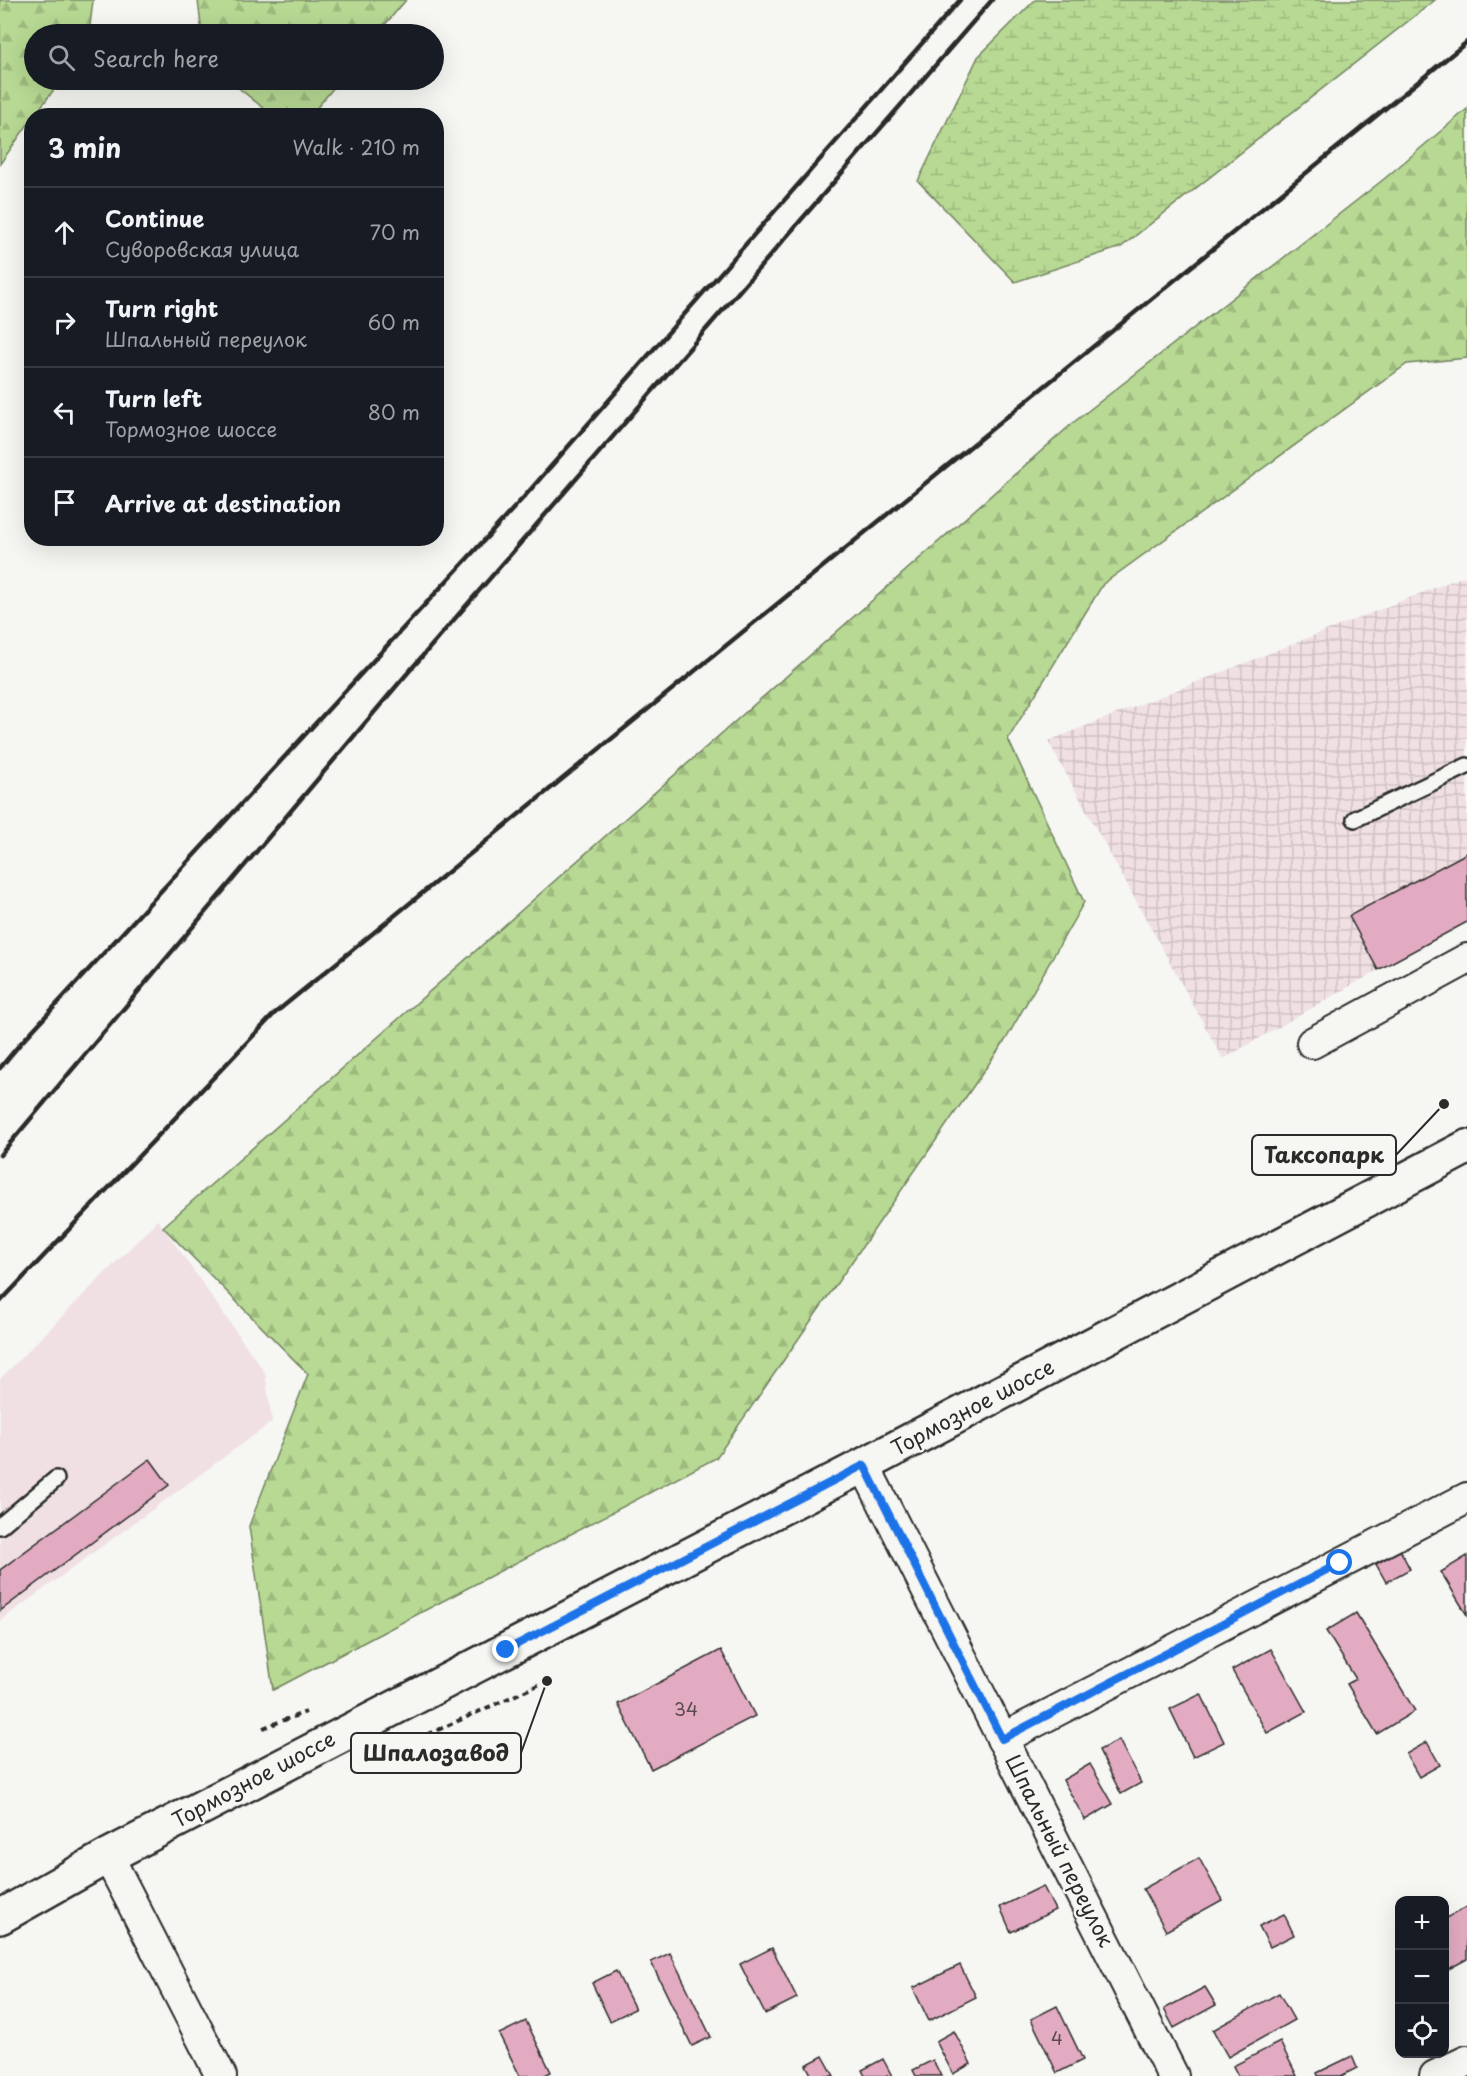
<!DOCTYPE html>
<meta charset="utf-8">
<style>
body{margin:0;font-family:"Playpen Sans",sans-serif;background:#20242c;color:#f1f3f6}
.controls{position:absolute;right:18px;bottom:18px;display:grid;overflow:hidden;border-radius:12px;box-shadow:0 6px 24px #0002}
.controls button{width:54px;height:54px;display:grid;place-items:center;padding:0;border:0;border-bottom:2px solid #363941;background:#171b24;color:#f1f3f6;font:30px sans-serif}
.stop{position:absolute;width:18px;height:18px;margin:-14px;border:4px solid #1a73e8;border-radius:50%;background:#fff}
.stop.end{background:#1a73e8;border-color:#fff;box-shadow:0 2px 6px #0008}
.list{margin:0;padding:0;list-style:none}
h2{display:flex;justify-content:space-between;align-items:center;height:78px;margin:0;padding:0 24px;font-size:26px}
h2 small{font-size:20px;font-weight:400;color:#9ea1a6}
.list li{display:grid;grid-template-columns:39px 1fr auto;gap:18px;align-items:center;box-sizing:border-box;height:90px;padding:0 24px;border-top:2px solid #363941}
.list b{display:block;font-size:22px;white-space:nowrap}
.list p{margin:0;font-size:20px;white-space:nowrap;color:#9ea1a6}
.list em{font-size:20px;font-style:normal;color:#9ea1a6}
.icon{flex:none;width:33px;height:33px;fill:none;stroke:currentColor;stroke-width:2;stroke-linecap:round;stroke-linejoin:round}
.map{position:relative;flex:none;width:1467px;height:2076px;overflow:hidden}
.search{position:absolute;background:#171b24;box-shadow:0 6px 24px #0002;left:24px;top:24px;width:420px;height:66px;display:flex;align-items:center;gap:15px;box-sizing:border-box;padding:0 21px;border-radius:33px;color:#9ea1a6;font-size:22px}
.panel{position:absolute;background:#171b24;box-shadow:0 6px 24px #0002;left:24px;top:108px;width:420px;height:438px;border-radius:24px}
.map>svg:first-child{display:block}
.built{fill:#f0e0e3}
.industrial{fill:url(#industrial-grid)}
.forest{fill:url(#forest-firs);stroke:#71825f;stroke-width:1.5}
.wetland{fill:url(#wetland-marsh);stroke:#71825f;stroke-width:1.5}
.building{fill:#e2abc1;stroke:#2b2b2b;stroke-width:1.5}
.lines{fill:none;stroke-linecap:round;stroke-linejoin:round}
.lane-casing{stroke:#2b2b2b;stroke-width:20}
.street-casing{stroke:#2b2b2b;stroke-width:34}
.secondary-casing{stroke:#2b2b2b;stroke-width:38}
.path{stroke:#2b2b2b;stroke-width:4;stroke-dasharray:6 4.5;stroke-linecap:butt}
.lane{stroke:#f6f6f2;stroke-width:15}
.street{stroke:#f6f6f2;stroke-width:30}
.secondary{stroke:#f6f6f2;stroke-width:33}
.rail{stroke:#2b2b2b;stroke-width:4.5}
.route{stroke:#1a73e8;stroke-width:8}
.labels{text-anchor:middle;stroke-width:4.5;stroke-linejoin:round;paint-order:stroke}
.number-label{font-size:18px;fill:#594b50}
.street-label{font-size:21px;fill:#2b2b2b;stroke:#f6f6f2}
.leader{fill:none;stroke:#2b2b2b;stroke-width:2}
.callout-dot{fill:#2b2b2b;stroke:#f6f6f2;stroke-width:2}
.callout{fill:#f6f6f2;stroke:#2b2b2b;stroke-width:2}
.callout-label{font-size:22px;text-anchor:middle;font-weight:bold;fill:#2b2b2b}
</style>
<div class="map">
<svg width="1467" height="2076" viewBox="0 0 1467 2076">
<defs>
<pattern id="industrial-grid" width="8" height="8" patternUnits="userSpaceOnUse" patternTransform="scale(1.5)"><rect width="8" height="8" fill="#f0e0e3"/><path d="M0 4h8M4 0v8" fill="none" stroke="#cec0c3"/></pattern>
<pattern id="forest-firs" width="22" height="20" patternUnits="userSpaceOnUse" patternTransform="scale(1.5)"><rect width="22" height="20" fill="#b7d993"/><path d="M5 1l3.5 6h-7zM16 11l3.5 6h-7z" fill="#9eba7f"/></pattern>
<pattern id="wetland-marsh" width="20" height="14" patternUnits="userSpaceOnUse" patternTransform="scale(1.5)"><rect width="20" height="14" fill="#b7d993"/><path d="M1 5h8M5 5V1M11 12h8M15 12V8" fill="none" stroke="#9eba7f"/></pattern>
</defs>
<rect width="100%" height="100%" fill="#f6f6f2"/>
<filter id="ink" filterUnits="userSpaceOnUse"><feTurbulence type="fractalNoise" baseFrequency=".0167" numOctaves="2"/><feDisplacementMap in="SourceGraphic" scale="12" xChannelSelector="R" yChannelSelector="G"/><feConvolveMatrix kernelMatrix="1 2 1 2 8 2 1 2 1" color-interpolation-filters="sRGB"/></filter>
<g filter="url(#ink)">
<polygon class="built" points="158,1220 265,1373 272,1422 0,1621 0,1379"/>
<polygon class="industrial" points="1467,575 1467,922 1378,970 1223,1059 1048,741"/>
<g class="forest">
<polygon points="0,0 93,0 89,34 34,34 34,80 61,80 35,115 32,116 31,120 0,164"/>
<polygon points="198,0 406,0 377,34 202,34"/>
<polygon points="229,80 340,80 310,116 272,115"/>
<polygon points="1467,109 1467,358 1407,364 1103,584 1008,739 1084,902 1006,1039 716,1458 273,1690 249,1526 308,1374 163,1227 1074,422 1384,179"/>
</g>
<polygon class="wetland" points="1035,0 1435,0 1121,247 1015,282 918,181 978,57"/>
<g class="building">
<polygon points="1467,853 1467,922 1378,970 1349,916"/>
<polygon points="150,1459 169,1485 0,1611 0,1570"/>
<polygon points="1400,1550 1410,1569 1386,1582 1376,1564"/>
<polygon points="1467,1556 1467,1615 1441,1572"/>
<polygon points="1356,1613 1415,1711 1377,1734 1347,1684 1356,1679 1326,1631"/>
<polygon points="1271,1649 1306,1712 1267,1733 1232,1670"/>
<polygon points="721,1650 755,1716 651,1769 618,1704"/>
<polygon points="1201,1694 1224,1742 1193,1757 1170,1709"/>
<polygon points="1119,1740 1141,1783 1121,1794 1099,1750"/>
<polygon points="1427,1742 1440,1765 1419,1777 1406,1754"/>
<polygon points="1090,1764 1113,1804 1085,1820 1063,1780"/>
<polygon points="1199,1858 1222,1900 1166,1931 1143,1889"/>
<polygon points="1043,1886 1055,1910 1011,1932 1000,1907"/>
<polygon points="1467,1907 1467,1959 1447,1970 1444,1965 1444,1919"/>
<polygon points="1284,1914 1294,1935 1270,1947 1259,1926"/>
<polygon points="772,1948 797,1998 765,2014 740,1964"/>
<polygon points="670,1953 711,2037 692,2046 651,1962"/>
<polygon points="960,1965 976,1997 929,2021 913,1988"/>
<polygon points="616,1971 635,2009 610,2021 592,1983"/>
<polygon points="1205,1987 1216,2005 1174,2028 1164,2009"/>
<polygon points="1279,1993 1294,2020 1228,2057 1213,2030"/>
<polygon points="1057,2006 1083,2060 1057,2073 1031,2019"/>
<polygon points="526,2021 551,2072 543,2076 520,2076 499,2034"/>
<polygon points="954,2031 971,2064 953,2074 936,2041"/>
<polygon points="1280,2042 1297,2076 1238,2076 1233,2066"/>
<polygon points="823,2056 834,2076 812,2076 806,2065"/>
<polygon points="1352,2056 1357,2068 1341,2076 1318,2076 1317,2073"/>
<polygon points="883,2059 892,2076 865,2076 862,2070"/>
<polygon points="933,2060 941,2076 916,2076 913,2070"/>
</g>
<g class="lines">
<g class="lane-casing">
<g id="lane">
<polyline points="1355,819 1467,766"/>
<polyline points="0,1526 56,1479"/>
</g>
</g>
<g class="street-casing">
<g id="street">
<polyline points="1312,1043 1467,959"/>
<polyline points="864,1465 1173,2076"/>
<polyline points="1002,1739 1467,1498"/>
<polyline points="108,1856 221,2076"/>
<polyline points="1435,2076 1467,2061"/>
</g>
</g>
<g class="secondary-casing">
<polyline id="secondary" points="0,1917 108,1856 864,1465 1467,1147"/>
</g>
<g class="path">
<polyline points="263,1728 306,1712"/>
<polyline points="401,1743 402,1746 547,1681"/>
</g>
<use href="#lane" class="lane"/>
<use href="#street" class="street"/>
<use href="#secondary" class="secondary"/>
<g class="rail">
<polyline points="0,1068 20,1044 524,497 960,0"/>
<polyline points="0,1155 399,683 992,0"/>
<polyline points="0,1302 275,1013 1467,42"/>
</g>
</g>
</g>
<g class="lines" filter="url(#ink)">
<polyline class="route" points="506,1650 864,1465 1002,1739 1340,1563"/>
</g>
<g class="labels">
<g class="number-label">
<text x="686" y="1716">34</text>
<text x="1057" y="2045">4</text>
</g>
<g class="street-label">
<text transform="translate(973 1408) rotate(-28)" y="7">Тормозное шоссе</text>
<text transform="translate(254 1780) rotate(-28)" y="7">Тормозное шоссе</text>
<text transform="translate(1059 1851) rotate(63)" y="7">Шпальный переулок</text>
</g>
</g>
<path class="leader" d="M1444 1104L1396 1155M547 1681L521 1753"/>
<g class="callout-dot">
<circle cx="1444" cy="1104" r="6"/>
<circle cx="547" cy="1681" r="6"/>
</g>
<g class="callout">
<rect x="1252" y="1135" width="144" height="40" rx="6"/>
<rect x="351" y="1733" width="170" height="40" rx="6"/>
</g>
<g class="callout-label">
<text x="1324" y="1163">Таксопарк</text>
<text x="436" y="1761">Шпалозавод</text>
</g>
</svg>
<div class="controls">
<button>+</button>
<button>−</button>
<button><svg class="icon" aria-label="locate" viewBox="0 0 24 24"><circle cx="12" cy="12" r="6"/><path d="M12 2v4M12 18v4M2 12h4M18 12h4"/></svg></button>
</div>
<div class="stop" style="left:1340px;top:1563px"></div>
<div class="stop end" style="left:506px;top:1650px"></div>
<div class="search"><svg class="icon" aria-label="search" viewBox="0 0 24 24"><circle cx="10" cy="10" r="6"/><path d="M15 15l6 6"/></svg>Search here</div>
<section class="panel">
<h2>3 min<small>Walk · 210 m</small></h2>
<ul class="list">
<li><svg class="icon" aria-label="ahead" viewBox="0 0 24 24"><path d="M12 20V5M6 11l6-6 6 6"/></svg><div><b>Continue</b><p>Суворовская улица</p></div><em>70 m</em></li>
<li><svg class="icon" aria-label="right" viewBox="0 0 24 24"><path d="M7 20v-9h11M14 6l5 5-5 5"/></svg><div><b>Turn right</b><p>Шпальный переулок</p></div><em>60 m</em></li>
<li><svg class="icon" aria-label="left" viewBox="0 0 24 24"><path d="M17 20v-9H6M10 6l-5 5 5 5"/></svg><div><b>Turn left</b><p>Тормозное шоссе</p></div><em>80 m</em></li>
<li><svg class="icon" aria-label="arrive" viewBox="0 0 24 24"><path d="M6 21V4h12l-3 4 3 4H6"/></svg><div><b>Arrive at destination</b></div></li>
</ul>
</section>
</div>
